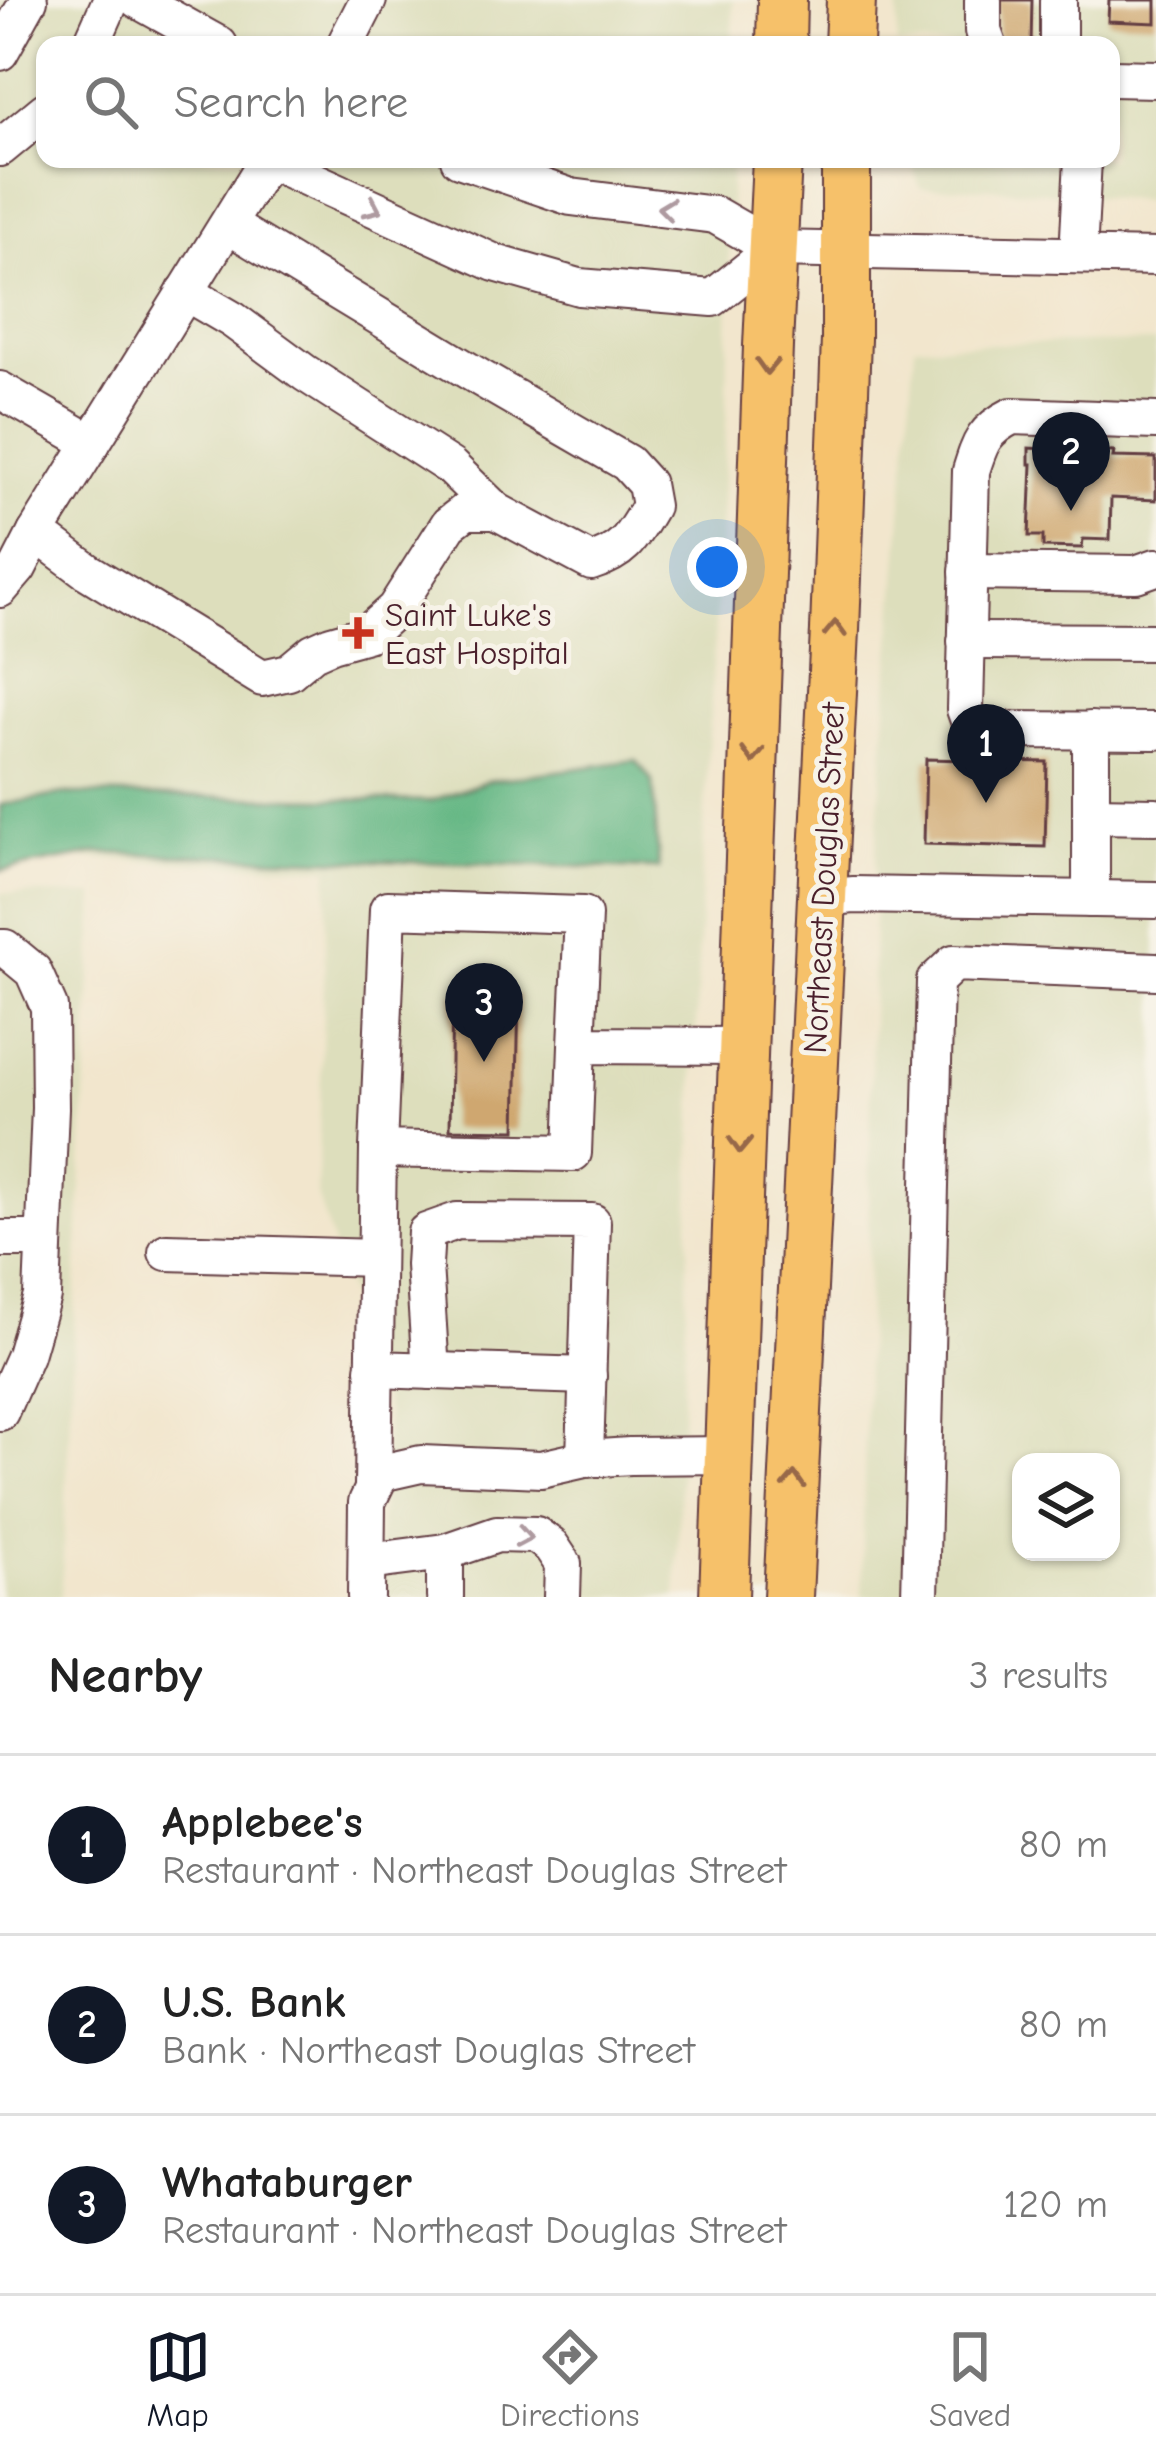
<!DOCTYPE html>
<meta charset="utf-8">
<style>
body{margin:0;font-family:"Comic Neue",sans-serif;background:#f6f6f6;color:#222}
.controls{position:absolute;right:36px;bottom:36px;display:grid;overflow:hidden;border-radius:24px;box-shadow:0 3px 9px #0004}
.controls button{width:108px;height:108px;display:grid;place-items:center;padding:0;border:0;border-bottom:3px solid #e0e0e0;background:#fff;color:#222;font:60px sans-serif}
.you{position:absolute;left:717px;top:567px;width:42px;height:42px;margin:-30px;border:9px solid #fff;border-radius:50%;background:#1a73e8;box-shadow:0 0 0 18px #1a73e833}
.badge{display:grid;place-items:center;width:78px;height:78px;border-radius:50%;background:#111827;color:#fff;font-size:39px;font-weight:700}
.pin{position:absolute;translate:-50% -99px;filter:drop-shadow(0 3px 6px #0008)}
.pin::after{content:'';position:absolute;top:63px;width:42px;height:36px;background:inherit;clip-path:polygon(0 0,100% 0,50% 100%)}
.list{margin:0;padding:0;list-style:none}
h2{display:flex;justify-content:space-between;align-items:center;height:156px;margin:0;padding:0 48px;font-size:51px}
h2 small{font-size:39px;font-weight:400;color:#767676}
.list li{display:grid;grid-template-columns:78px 1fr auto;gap:36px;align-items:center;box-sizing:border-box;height:180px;padding:0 48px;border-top:3px solid #e0e0e0}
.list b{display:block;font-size:45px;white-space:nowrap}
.list p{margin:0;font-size:39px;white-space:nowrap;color:#767676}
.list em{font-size:39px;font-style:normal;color:#767676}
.icon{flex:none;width:66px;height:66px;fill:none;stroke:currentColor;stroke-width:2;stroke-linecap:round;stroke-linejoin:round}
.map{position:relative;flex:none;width:1156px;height:1597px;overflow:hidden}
.search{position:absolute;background:#fff;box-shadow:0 3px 9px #0004;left:36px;right:36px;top:36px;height:132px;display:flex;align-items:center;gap:30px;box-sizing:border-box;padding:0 42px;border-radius:24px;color:#767676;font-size:45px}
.sheet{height:696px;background:#fff}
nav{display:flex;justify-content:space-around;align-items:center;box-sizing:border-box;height:168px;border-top:3px solid #e0e0e0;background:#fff;font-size:33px;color:#767676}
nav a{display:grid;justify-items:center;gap:6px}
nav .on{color:#111827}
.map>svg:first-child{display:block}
.built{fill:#dddebc;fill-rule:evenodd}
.forest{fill:#66b885;stroke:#586c58;stroke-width:3}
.building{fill:#cfa76f}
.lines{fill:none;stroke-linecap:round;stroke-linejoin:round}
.minor-casing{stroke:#633d43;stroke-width:40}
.major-casing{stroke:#633d43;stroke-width:52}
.minor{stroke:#fff;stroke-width:36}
.major{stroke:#f6c16b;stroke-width:48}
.oneway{stroke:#ae9aa0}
.oneway2{stroke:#976848}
.poi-dot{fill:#c8321e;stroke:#f7f3e8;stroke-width:4.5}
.labels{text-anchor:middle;stroke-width:10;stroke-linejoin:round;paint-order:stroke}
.poi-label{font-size:33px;fill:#4a1f2b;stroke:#f7f3e8;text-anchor:start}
.street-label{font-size:33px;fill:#4a1f2b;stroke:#f7f3e8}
</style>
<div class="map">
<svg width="1156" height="1597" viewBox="0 0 1156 1597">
<rect width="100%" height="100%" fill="#f7f3e8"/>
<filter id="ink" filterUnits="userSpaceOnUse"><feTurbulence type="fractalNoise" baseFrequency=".00833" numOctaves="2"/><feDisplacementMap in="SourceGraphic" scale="24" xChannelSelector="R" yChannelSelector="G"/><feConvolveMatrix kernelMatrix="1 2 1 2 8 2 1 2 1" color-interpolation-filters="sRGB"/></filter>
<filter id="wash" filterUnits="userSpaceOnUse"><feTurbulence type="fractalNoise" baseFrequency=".004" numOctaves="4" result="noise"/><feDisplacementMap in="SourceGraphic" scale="48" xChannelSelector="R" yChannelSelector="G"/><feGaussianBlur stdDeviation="2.7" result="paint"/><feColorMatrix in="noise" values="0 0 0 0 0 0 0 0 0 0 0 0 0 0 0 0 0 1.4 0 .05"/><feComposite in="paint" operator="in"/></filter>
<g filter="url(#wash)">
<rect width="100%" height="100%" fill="#f2e6cd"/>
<g class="built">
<polygon points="0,0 733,0 732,45 45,45 45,159 731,159 727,410 701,882 676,1597 375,1597 387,1414 317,1195 328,868 0,856"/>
<polygon points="898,0 1156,0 1156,201 992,188 920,188 911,159 1111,159 1111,45 897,45"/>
<path d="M1156 342V1597H862L875 863 915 345ZM1021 1462H1111V1552H1021Z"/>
<polygon points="0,893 95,895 61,1597 0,1597"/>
</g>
<polygon class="forest" points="636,760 653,782 659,869 99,853 0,871 0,805 65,794 431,801 487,781"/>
<g id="blocks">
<g class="building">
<polygon points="998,0 1032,0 1031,45 997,45"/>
<polygon points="1109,0 1156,0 1156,23 1108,21"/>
<polygon points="1045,443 1086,445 1086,451 1114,452 1113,457 1156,458 1156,500 1111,498 1110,540 1083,539 1082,548 1043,547 1043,536 1029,536 1032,464 1029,464 1029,448 1045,449"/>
<polygon points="926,759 1047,762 1045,847 924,844"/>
<polygon points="452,994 519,995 516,1130 450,1129"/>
</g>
</g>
</g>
<g filter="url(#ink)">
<use href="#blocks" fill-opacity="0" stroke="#633d43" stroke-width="3"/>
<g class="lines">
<g class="minor-casing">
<g id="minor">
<polyline points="138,0 219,45"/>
<polyline points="983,0 983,31 988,45"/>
<polyline points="91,45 111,0"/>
<polyline points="345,45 368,0"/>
<polyline points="1058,45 1058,0"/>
<polyline points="0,52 29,0"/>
<polyline points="1111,78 1156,79"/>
<polyline points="0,148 45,111"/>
<polyline points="266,159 495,263 579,287 713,298 774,249"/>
<polyline points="459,159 571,197 715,215 774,249 1156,257"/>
<polyline points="1078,255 1083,159"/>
<polyline points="185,292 233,320 305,373 451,467 496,511"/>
<polyline points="0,390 92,443"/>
<path d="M1156 421 1012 416C984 430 980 442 971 471L965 709 971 726 989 730 1156 731"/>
<path d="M36 533 87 571 262 678 289 672 313 652 331 644 367 634 395 609 449 524 466 511H496L591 562C626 551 632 536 650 506L646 484 627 463 482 379 228 225"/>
<polyline points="968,572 1136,574 1156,567"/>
<polyline points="0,589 18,568 36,533 268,159"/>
<polyline points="966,641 1156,642"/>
<polyline points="1091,730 1091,899"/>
<polyline points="1091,815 1156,816"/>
<polyline points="821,898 854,895 1156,900"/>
<polyline points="0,948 5,948 33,971 49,1007 50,1108 42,1296 25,1355 0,1412"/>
<polyline points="577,1045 573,1153 378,1149 388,909 583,915 577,1045 743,1046"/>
<polyline points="0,1239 44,1239"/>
<polyline points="167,1252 376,1258"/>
<polyline points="374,1369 588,1376"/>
<polyline points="431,1371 424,1265 426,1232 457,1221 592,1222 585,1459"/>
<polyline points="373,1486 378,1149"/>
<polyline points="445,1552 445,1597"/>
<polyline points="367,1562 445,1552 497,1534 536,1535 551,1546 563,1564 562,1597"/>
<polyline points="366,1597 367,1502 381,1473 421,1464 541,1469 585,1459 630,1456 729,1455"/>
<polyline points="920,1597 935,981 954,963 1156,971"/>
</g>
</g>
<g class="major-casing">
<g id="major">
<polyline points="781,45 782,0"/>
<polyline points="849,45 851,0"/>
<polyline points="724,1597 768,346 777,159"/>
<polyline points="788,1597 835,630 846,339 846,159"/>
</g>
</g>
<use href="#minor" class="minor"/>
<use href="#major" class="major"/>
</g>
<defs><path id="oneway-chevron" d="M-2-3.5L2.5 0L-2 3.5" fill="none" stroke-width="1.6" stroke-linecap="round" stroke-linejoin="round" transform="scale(3)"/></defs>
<g class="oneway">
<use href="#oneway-chevron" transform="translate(373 208) rotate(24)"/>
<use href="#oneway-chevron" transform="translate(666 209) rotate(-173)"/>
<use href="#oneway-chevron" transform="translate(524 1537) rotate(10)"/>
</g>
<g class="oneway2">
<use href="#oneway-chevron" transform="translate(767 366) rotate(92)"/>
<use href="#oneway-chevron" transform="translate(835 629) rotate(-88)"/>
<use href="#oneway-chevron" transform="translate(753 755) rotate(92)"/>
<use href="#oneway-chevron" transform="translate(740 1145) rotate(92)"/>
<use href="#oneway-chevron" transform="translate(794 1480) rotate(-87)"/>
</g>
</g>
<path class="poi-dot" d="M352 615h12v12h12v12h-12v12h-12v-12h-12v-12h12z"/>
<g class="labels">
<g class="poi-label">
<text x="385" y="626">Saint Luke's<tspan x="385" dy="38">East Hospital</tspan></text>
</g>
<g class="street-label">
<text transform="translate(823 878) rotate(-87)" y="12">Northeast Douglas Street</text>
</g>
</g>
</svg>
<div class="controls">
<button><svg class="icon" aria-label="layers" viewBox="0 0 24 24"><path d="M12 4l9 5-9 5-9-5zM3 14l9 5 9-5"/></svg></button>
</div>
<div class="you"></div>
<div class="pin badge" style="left:986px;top:803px">1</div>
<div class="pin badge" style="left:1071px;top:511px">2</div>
<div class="pin badge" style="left:484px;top:1062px">3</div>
<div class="search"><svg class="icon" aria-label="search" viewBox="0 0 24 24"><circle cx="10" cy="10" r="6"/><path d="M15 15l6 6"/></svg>Search here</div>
</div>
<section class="sheet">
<h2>Nearby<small>3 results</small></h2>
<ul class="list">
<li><span class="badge">1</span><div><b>Applebee's</b><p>Restaurant · Northeast Douglas Street</p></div><em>80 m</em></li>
<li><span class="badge">2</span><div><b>U.S. Bank</b><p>Bank · Northeast Douglas Street</p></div><em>80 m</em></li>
<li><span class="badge">3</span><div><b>Whataburger</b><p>Restaurant · Northeast Douglas Street</p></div><em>120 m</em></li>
</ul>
</section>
<nav>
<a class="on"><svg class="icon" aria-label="map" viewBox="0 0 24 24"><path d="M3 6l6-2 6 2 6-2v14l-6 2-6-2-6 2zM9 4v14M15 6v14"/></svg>Map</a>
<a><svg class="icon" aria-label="directions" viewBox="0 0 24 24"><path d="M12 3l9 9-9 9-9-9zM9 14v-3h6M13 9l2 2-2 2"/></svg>Directions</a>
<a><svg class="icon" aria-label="saved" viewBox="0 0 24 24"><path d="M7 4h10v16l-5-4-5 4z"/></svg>Saved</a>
</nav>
